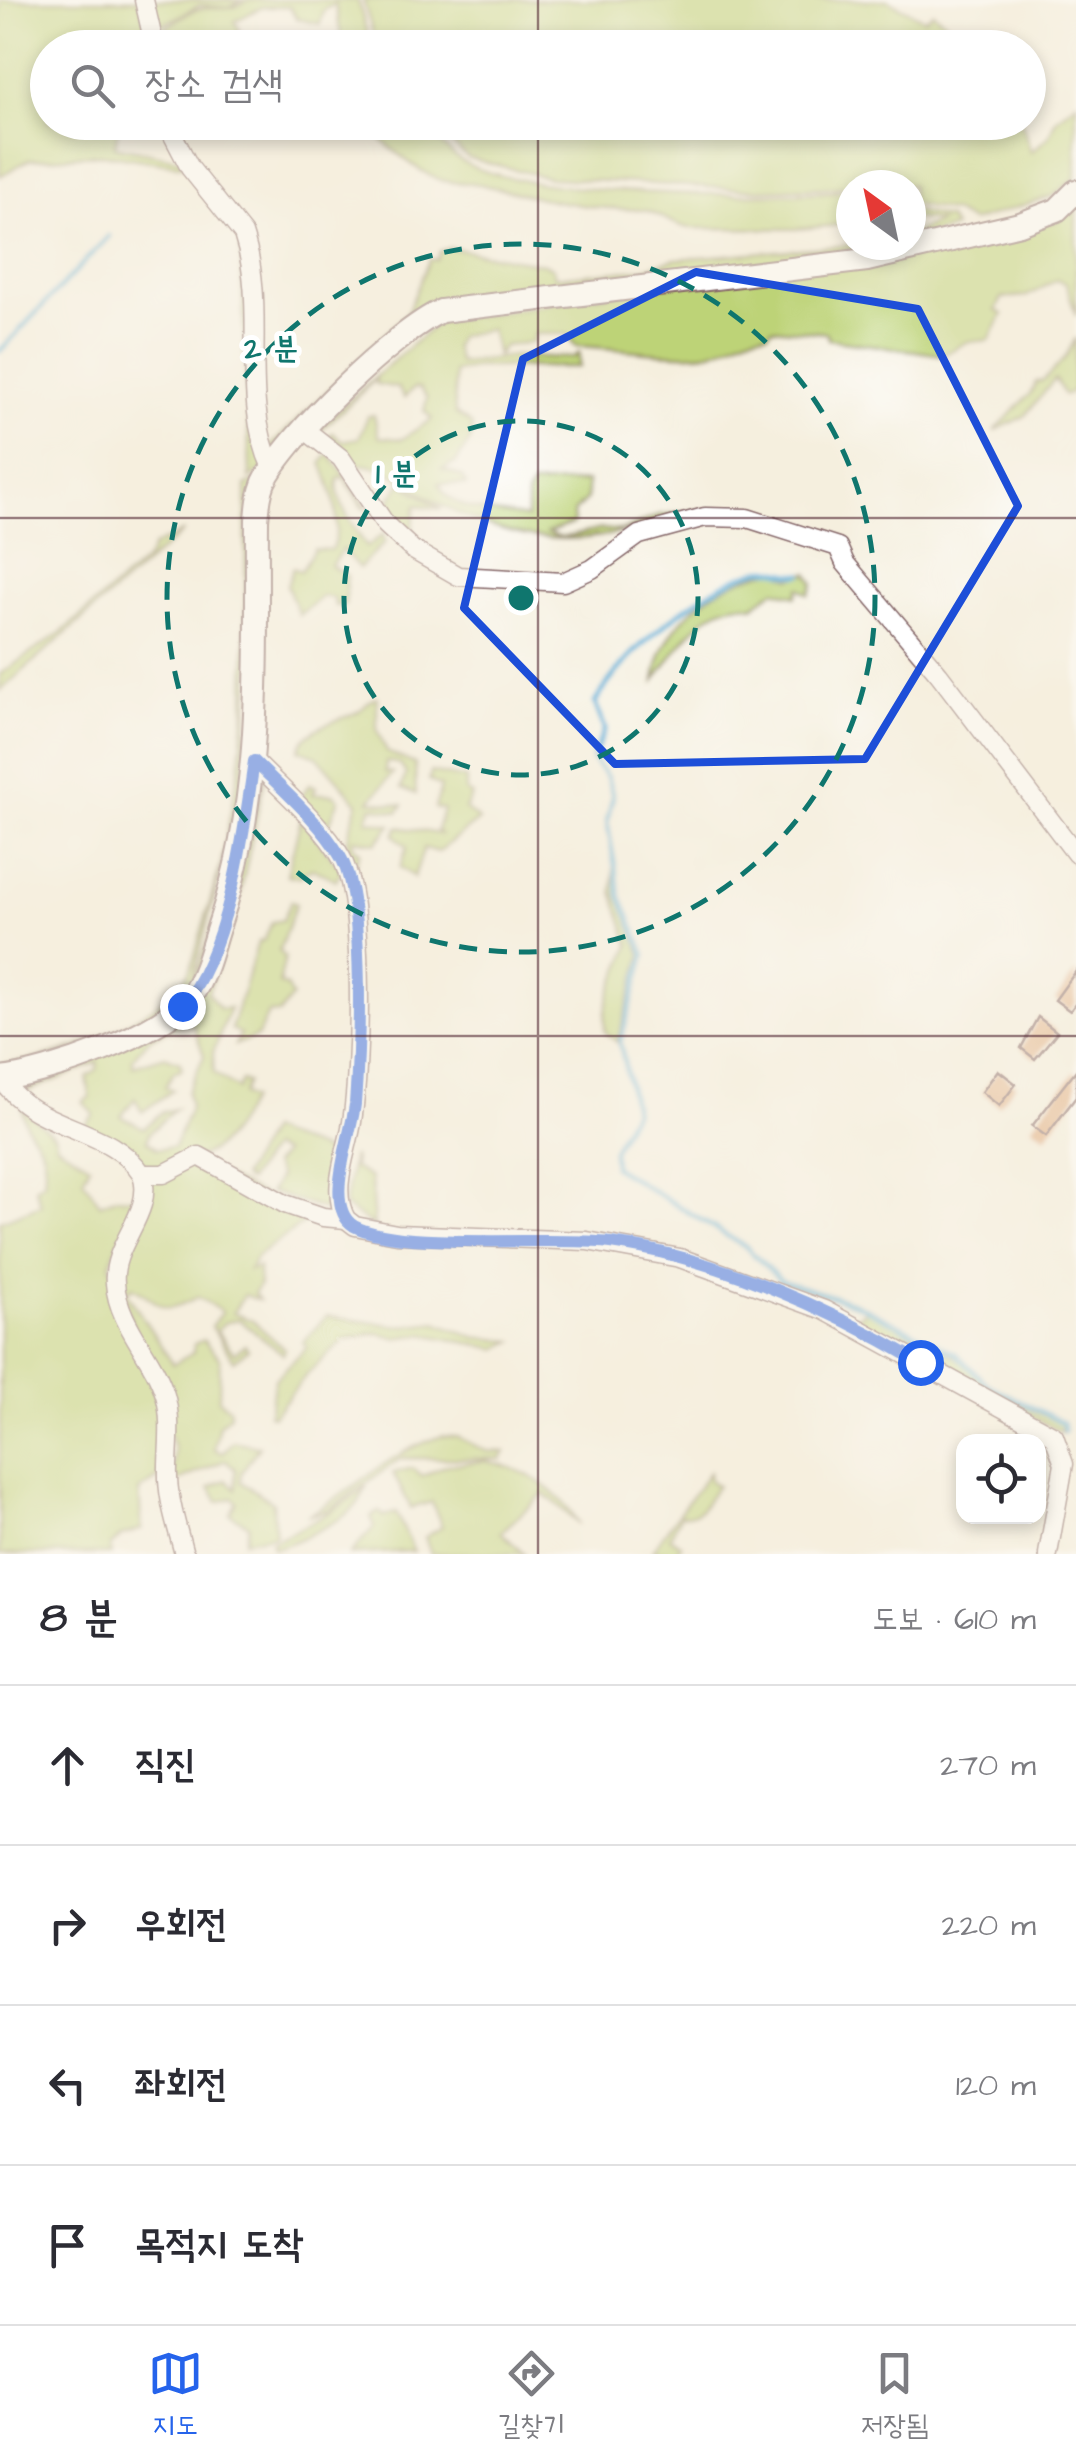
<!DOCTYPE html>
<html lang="ko">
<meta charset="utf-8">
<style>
body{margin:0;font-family:"Architects Daughter","Poor Story",sans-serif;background:#f2f2f3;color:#2b2b33}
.controls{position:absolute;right:30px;bottom:30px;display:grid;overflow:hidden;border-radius:20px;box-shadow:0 5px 15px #0003}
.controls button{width:90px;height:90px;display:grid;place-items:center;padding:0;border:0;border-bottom:2px solid #e1e1e2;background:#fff;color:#2b2b33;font:50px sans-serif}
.compass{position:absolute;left:836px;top:170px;width:90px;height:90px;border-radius:50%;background:#fff;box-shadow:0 5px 15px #0003;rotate:327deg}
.stop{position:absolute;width:30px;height:30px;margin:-22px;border:8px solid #2563eb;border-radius:50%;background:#fff}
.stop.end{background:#2563eb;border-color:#fff;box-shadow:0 2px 10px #0008}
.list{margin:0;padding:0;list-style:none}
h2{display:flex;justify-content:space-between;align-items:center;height:130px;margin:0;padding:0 40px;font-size:42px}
h2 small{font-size:32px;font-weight:400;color:#7c7c81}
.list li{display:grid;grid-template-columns:65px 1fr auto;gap:30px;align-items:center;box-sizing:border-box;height:160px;padding:0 40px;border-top:2px solid #e1e1e2}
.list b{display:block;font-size:38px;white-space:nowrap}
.list em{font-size:32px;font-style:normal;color:#7c7c81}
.icon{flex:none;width:55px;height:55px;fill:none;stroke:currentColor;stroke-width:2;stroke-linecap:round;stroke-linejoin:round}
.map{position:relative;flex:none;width:1076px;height:1554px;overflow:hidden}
.search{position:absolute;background:#fff;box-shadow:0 5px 15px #0003;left:30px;right:30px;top:30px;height:110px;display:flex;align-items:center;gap:25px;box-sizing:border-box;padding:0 35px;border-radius:55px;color:#7c7c81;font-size:38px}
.sheet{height:770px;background:#fff}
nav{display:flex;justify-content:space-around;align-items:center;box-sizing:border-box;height:140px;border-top:2px solid #e1e1e2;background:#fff;font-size:28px;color:#7c7c81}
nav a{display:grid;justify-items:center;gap:5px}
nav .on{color:#2563eb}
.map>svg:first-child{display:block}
.green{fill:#bdd377;stroke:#847951;stroke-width:2.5;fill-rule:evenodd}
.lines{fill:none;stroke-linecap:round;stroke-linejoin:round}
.stream{stroke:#57abd3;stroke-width:5}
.building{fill:#da9a65}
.minor-casing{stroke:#86686a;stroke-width:21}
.major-casing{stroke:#86686a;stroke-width:26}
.minor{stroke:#fff;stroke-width:18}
.major{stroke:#fff;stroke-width:22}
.route{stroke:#2563eb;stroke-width:12}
.marked{fill:none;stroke:#1d4ed8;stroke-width:8;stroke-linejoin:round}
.grid{fill:none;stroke:#4a1f2b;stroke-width:2.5;stroke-opacity:0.55}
.ring{fill:none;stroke:#0f766e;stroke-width:5;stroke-dasharray:18 12}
.centre{fill:#0f766e;stroke:#fff;stroke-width:5}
.ring-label{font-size:30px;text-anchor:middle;font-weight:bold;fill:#0f766e;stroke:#fff;stroke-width:10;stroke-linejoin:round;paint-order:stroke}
</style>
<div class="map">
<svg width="1076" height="1554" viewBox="0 0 1076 1554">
<rect width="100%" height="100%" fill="#fff"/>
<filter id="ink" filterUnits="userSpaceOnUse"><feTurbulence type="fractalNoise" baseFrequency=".01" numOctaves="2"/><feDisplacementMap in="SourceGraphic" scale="20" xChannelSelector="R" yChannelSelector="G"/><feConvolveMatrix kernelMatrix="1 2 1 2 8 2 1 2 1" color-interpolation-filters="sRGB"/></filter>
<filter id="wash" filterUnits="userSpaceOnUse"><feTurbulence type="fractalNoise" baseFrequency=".0048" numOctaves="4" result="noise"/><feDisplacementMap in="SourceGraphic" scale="40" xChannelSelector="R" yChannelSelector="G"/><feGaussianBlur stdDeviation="2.25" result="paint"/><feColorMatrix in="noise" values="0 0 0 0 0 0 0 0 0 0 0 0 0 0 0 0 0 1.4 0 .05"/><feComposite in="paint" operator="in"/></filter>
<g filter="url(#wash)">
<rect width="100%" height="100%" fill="#f5efde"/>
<g class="green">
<polygon points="0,0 140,0 151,47 48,48 48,122 126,123 118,130 115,146 180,159 184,166 101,154 29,160 0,176"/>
<polygon points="146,0 242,0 228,8 200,5 153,30"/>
<path d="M248 0H358L371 47 342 41 335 4 324 10 320 24 297 19 290 7H263L235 21 240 31 212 47H159L155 34C169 28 178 17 191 12 213 2 224 16 248 0Z"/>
<polygon points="363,0 887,0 924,19 933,12 964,36 959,43 963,48 377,47"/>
<polygon points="1076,102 1076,178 1053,196 971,222 953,212 911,204 911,185 759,190 550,178 468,158 429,123 1022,123 1031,152 1048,137 1056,119"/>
<path d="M364 123H421C435 138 449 154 467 164 536 198 761 197 842 191L851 193V224L797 229 690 228C672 226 655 210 641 210 585 209 537 198 483 185 468 181 452 185 437 179 411 167 384 143 364 123Z"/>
<path d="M1076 209V316L1066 283 1057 280 1027 296 1002 298 996 310 1003 314 989 340 967 342 943 355 828 339 827 333 772 328 768 333C746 332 731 347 711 352 681 359 611 347 575 346L567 334H534L533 342 504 346 497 355 490 329 459 336 454 346 459 363 513 356 572 358 579 353V367H478L454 372 455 413 472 425 470 441 456 463 442 469 463 477 466 485 439 483C449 513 500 512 527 518V493L533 485 587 482V499L573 513 574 523 547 533 561 538 603 529 622 531 660 515 704 510C603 542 536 557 438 503 406 486 387 462 349 464L322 441 333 433 341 441 359 438 368 416 374 415 379 437 402 439 432 419 424 411 427 398 420 389 414 388 404 398 398 388 376 384V379L316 435 315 429 438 322 1056 221Z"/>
<polygon points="911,210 948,218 954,228 911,239 911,234 940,221 911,218"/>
<polygon points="240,236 265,469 250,478"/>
<polygon points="851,245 887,245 415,313 344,378 274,455 270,447 407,313 429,260 437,259 440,251 450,248 544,264 553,268 555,277 642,269 675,259"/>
<polygon points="1076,338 1073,391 1064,395 1055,379 1025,416 994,431 1030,394 1036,382 1043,381 1065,358"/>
<path d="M329 453 368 509 362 507 344 477 339 478C331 496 356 531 367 547L383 534 385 542 359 568 342 549 331 566 347 576 345 604 335 606 334 598 322 596 299 615 287 585 293 568 301 571 314 549 331 550C344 526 332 488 322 463Z"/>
<path d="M262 477 243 787 193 977 170 1007 88 1046 0 1071V1064C53 1063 168 1017 191 967L221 864 239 769 245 708 246 486Z"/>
<polygon points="401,483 442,509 416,505 411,541 389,514 391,498"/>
<polygon points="184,531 0,691 0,674 63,631 147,559 154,546"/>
<path d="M775 570 791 578 808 573 814 583 809 594 799 588 796 596 775 590 753 606C707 595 678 650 655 680 663 619 718 580 775 570Z"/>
<path d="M377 697V730L387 752 415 764 416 794 401 788 406 774 400 764 386 761 385 772 393 773 370 801 403 805 398 812 372 807 367 820 391 825 376 843 354 839 353 846 360 852 352 875C342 848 349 829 358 803L317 756 299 750C305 727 338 721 357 712 365 708 367 701 377 697Z"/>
<polygon points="431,772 466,779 466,792 472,795 465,809 479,820 438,852 424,848 414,877 400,867 407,847 394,835 398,827 440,834 437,830 443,809 435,808 441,787 429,780"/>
<path d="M265 778 240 895 208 993 220 1009 230 1008 213 1053 214 1073 237 1089 241 1081 247 1082 242 1095 251 1099C223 1151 212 1156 156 1171L82 1129 94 1114 83 1102 90 1097 87 1077 97 1070 98 1062 21 1094 19 1091 182 1016ZM183 1023 193 1024 204 1056 187 1092 190 1108 174 1147 157 1149 147 1141 149 1133 175 1109 162 1112 144 1128 121 1116 135 1098 142 1112 173 1090 165 1087 174 1072 182 1069 180 1062 165 1056 133 1066V1058L149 1039Z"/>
<polygon points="309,784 316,787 313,794 333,794 339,799 328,827 299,801"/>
<polygon points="301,818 342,870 336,880 312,868 299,877 287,875"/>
<path d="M614 862 618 895 642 955 617 1042 605 1032C602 998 620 975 630 945L613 892Z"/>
<polygon points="291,901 296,904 279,951 285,957 279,984 286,986 292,997 279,1014 268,1013 258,1036 235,1045 240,1034 231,1029 258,942 264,940 272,922 283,920"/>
<path d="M22 1108 55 1136 57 1145 90 1165 83 1179 100 1204 117 1197 137 1198 110 1264 161 1395 163 1475 139 1491 142 1529 121 1536 110 1547 111 1554H0V1221L41 1205 35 1187 44 1181C50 1136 24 1140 22 1108Z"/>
<path d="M269 1130C288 1142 307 1142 328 1153L326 1168 336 1174 334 1213 270 1192 279 1177 273 1165 283 1153 271 1148 248 1181 242 1177Z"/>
<polygon points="353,1156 354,1168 371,1178 374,1227 344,1206"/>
<path d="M194 1162 311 1218 257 1256 249 1270 258 1267 259 1285 254 1293 259 1300 244 1295 233 1313 253 1321 285 1349 283 1354 238 1319 224 1323 217 1331 234 1353 245 1345 248 1349 234 1361 211 1326 222 1312 198 1297C160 1316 167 1307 133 1287L126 1292 173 1364 193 1353 194 1344 203 1340 220 1359 219 1400 230 1409V1415L219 1425 214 1449 222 1453 233 1441 259 1446 241 1473V1482L273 1502 275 1536 245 1540 249 1525 230 1514 237 1502 233 1498 218 1502 210 1487 226 1480 236 1489 235 1469 226 1460 172 1484 174 1448 119 1284 148 1179Z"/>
<polygon points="866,1310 955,1356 1006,1398 1062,1424 1061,1432 854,1319"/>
<polygon points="326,1316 400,1326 437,1322 475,1337 513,1341 497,1349 423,1334 397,1338 377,1333 345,1339 307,1374 273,1416 269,1414 275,1379 307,1347 303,1342"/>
<path d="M442 1436 458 1437 486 1451 505 1452 501 1459 401 1458 329 1510 307 1516C356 1489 385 1454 442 1436Z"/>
<path d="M484 1461C524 1467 559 1489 579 1524L544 1493 501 1532 524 1554H431L425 1537 442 1527 432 1502 411 1508 393 1473 412 1468 422 1476 446 1465Z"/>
<path d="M709 1472 710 1481 717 1485C706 1500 703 1517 681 1515L670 1537 681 1545 675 1554 652 1550Z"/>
<path d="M367 1486C363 1493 360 1502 354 1508 343 1520 289 1546 274 1548L271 1542C305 1526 338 1510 367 1486Z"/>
<polygon points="380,1511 383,1516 396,1513 414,1551 350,1554 374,1527 371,1516"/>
</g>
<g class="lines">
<g class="stream">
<polyline points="0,351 109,236"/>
<path d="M802 574C785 577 774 565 756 571 698 589 625 651 595 703L605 729 592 759 607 777 613 796 607 821 620 895 645 955 620 1042 634 1110 613 1150 614 1167 747 1248 781 1281 854 1303 955 1353 988 1385 1063 1423 1064 1431"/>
</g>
</g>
<g id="blocks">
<g class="building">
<polygon points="1076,971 1076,1003 1070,1011 1055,1000"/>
<polygon points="1038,1017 1057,1032 1035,1059 1021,1048"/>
<polygon points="998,1070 1016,1084 999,1106 982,1092"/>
<polygon points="1076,1070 1076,1097 1046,1136 1032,1126"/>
</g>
</g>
</g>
<g filter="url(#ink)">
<use href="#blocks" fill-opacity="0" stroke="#86686a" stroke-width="2.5"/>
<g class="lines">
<g class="minor-casing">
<g id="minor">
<polyline points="144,0 155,48"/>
<path d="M166 122 190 168 243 234C269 310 238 395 272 468"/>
<polyline points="304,429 341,458 386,525 413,550 458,576 563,582 592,569 639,535 705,517 747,518 838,547 845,563 939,674 1076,854"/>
<path d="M254 761C279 787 324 826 341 857 366 902 360 1069 352 1122 347 1154 330 1189 346 1219L355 1226 397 1234 587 1241 680 1258 824 1310 1054 1436 1064 1464 1048 1554"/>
<path d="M3 1080C32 1130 111 1126 142 1174 155 1213 111 1244 115 1283 118 1325 153 1355 165 1395 173 1422 167 1451 168 1479 169 1504 178 1530 184 1554"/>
<polyline points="142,1174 164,1174 199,1156 285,1204 323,1217 346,1219"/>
</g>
</g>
<g class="major-casing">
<path id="major" d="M0 1079C48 1074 165 1034 193 993 207 972 212 945 220 922 264 791 256 655 257 520 258 507 259 494 264 482 286 437 396 331 441 311L867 260 1020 224 1057 210 1076 191"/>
</g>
<use href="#minor" class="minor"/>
<use href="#major" class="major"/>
</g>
</g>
<g class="lines" filter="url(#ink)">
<path class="route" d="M182 1006C229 952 244 831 254 761 281 788 321 823 340 856 366 899 359 1051 355 1104 352 1134 322 1207 354 1226 399 1251 552 1236 611 1243 715 1257 830 1309 920 1362"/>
</g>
<path d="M0 0H1076V1554H0ZM696 272 918 309 1018 506 865 759 615 764 464 608 523 359Z" fill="#f5efde" fill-opacity=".55" fill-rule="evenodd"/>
<path class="marked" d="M696 272 918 309 1018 506 865 759 615 764 464 608 523 359Z"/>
<path class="grid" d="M538 0V48M538 122V1554M0 518H1076M0 1036H1076"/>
<g class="ring">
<circle cx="521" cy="598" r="177"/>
<circle cx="521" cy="598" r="354"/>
</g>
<circle cx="521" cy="598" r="15" class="centre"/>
<g class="ring-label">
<text x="271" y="358">2 분</text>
<text x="396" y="483">1 분</text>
</g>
</svg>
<div class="controls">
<button><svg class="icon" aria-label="locate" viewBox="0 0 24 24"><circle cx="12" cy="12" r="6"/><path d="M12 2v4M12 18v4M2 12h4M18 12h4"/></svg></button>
</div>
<svg class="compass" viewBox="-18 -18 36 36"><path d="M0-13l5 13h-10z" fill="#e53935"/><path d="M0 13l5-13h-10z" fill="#7c7c81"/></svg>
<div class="stop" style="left:920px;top:1362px"></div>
<div class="stop end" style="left:182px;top:1006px"></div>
<div class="search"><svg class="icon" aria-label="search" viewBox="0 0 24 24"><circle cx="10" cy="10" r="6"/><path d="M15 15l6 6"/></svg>장소 검색</div>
</div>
<section class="sheet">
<h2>8 분<small>도보 · 610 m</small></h2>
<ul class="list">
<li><svg class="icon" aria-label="ahead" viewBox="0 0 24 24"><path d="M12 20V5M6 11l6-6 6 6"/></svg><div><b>직진</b></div><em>270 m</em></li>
<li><svg class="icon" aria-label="right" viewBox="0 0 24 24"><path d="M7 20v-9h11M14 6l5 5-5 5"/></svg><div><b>우회전</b></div><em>220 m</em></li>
<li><svg class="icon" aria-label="left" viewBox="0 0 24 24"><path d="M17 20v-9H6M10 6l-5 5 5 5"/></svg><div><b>좌회전</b></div><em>120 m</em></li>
<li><svg class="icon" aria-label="arrive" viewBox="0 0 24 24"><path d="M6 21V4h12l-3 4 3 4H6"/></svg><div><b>목적지 도착</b></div></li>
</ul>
</section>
<nav>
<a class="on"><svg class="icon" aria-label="map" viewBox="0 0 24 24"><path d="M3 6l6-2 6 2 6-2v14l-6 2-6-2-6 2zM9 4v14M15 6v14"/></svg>지도</a>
<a><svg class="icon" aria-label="directions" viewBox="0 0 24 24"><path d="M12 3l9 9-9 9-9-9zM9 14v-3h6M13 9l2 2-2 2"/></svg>길찾기</a>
<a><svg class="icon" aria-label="saved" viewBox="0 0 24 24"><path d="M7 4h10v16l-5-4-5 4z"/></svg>저장됨</a>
</nav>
